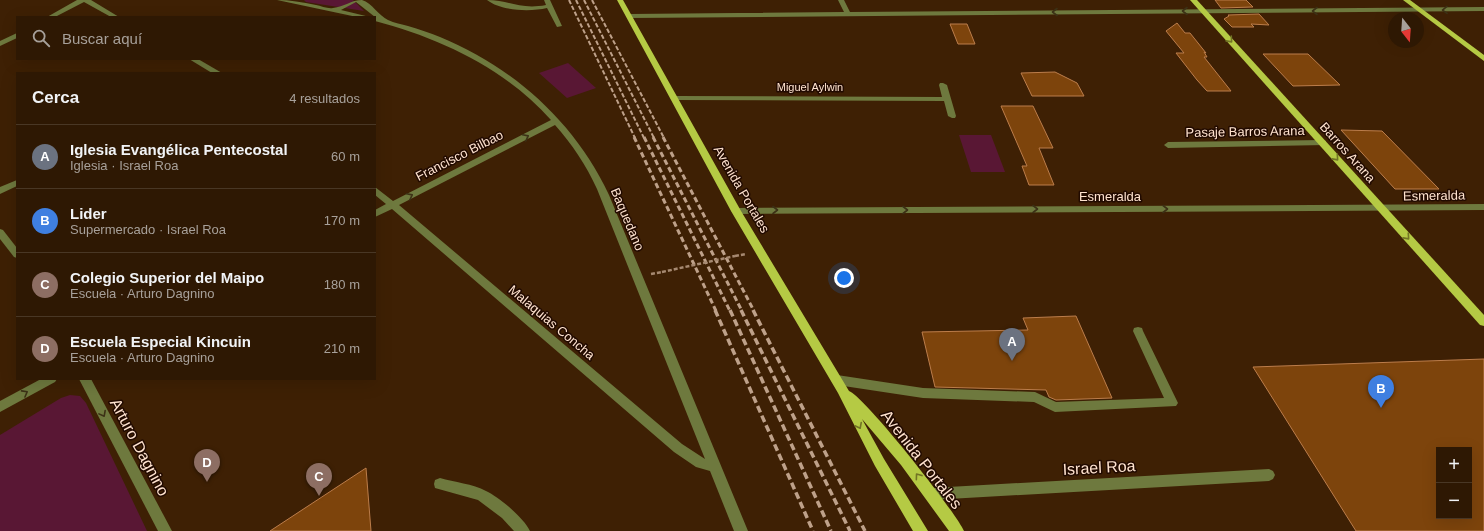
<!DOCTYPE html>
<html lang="es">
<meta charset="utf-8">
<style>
body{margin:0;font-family:Helvetica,sans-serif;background:#3a2512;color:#f1f3f6}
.controls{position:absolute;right:12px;bottom:12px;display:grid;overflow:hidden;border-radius:0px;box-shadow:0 4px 16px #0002}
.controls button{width:36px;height:36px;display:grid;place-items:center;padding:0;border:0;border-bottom:1px solid #493725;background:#2e1803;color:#f1f3f6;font:20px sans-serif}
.compass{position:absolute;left:1388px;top:12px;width:36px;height:36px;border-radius:50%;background:#2e1803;box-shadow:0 4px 16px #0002;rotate:163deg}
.you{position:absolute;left:844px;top:278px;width:14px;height:14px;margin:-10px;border:3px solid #fff;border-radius:50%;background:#1a73e8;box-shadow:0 0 0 6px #1a73e833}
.badge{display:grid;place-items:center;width:26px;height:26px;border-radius:50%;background:#2563eb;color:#fff;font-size:13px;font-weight:700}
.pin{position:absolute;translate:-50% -33px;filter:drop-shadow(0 1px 2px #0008)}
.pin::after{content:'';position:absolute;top:21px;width:14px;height:12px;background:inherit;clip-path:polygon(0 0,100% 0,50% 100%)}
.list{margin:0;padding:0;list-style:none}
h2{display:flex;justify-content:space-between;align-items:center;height:52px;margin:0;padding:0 16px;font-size:17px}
h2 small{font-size:13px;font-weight:400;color:#a7a09a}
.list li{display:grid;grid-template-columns:26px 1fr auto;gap:12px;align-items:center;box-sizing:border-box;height:64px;padding:0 16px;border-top:1px solid #493725}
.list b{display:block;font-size:15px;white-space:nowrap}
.list p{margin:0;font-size:13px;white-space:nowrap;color:#a7a09a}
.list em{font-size:13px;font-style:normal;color:#a7a09a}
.icon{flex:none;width:22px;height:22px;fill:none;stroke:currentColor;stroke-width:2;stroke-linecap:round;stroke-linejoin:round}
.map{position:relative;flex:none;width:1484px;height:531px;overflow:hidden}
.search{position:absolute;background:#2e1803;box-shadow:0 4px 16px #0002;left:16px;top:16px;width:360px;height:44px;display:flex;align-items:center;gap:10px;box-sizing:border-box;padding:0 14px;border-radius:0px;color:#a7a09a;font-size:15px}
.panel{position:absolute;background:#2e1803;box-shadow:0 4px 16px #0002;left:16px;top:72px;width:360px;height:308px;border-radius:0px}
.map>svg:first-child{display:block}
.green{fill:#591734}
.building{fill:#7d440c;stroke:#bc7d4b;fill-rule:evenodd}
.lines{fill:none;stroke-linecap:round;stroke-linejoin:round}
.path{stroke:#a68971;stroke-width:2.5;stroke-dasharray:4 2;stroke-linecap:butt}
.minor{fill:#6e793e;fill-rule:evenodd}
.major{fill:#b5ca44;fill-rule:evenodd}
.rail-far2{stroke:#bea18a;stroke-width:2;stroke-dasharray:4.5 2;stroke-linecap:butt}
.rail-far1{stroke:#bea18a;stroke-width:3;stroke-dasharray:5.5 3;stroke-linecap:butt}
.rail{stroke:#bea18a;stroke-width:3.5;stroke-dasharray:7 3.5;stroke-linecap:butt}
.path-bridge{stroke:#a68971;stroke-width:2.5;stroke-dasharray:4 2;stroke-linecap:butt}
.oneway{stroke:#3c3116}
.oneway2{stroke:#727425}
.labels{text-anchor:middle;stroke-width:3;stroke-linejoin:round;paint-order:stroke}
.far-street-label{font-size:11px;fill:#ffe3cf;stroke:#210a00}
.street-label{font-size:13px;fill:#ffe3cf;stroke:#210a00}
.near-street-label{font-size:16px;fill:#ffe3cf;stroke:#210a00}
</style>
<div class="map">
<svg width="1484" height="531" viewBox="0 0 1484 531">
<rect width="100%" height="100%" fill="#3e2004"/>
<g class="green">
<polygon points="304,0 353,0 364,11 306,2"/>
<polygon points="568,63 596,88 567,98 539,73"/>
<polygon points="959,135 991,135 1005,172 971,172"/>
<polygon points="70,395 80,396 86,403 147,531 0,531 0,435 61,398"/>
</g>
<g class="building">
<polygon points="1215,0 1246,0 1253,7 1221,8"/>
<polygon points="1259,14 1269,25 1251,24 1254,27 1232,27 1224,19 1229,16 1228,15"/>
<polygon points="1177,23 1185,33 1190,33 1206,53 1204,52 1207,57 1204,57 1231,91 1207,91 1197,80 1176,53 1184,53 1166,31"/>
<polygon points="950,24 967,24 975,44 958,44"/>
<polygon points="1263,54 1308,54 1340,85 1293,86"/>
<polygon points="1055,72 1077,83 1084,96 1032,96 1021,73"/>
<polygon points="1001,106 1033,106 1053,148 1039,148 1054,185 1029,185 1022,166 1027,166"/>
<polygon points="1341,130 1382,131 1439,189 1395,189"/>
<polygon points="1076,316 1112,398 1056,400 1049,397 1046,390 935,387 922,332 1028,330 1023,318"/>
<path d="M1484 359V531H1356L1253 367ZM1439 450H1469V516H1439Z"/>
<polygon points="366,468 371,531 270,531"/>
</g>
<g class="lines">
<g class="path">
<polyline points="735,256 746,254"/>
<polyline points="651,274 662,272"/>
</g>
<g class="minor">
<polygon points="77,0 91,0 119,17 111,17 84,2 55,17 47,17"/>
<path d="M277 0C290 0 302 2 316 5 321 6 328 9 333 8 344 7 351 0 362 0 372 3 379 16 388 20 394 23 402 24 408 26 419 29 430 33 440 37 513 67 575 122 609 195L748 531H734L710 471 696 467 674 452 392 209 375 217V210L386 204 375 195V187L393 201 551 120C506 69 440 38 375 21V17L356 2 341 10 370 17H357ZM555 125C572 144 586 165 597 189L705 459 682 444 399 205Z"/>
<path d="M487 0C509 0 520 10 546 5L544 0H550L562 26 557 27 547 8C530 12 501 11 487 0Z"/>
<polygon points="838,0 844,0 850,12 1484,7 1484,11 629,18 626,16 629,14 844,12"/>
<polygon points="17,33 17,38 0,46 0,41"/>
<polygon points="189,59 198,59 222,73 212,73"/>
<polygon points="940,83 943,83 947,85 956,116 955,118 952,118 948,116 944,101 674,100 670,98 674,96 942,97 939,85"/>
<polygon points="1323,140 1326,141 1326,145 1168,148 1164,145 1168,142"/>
<polygon points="17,180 17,186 0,194 0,187"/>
<polygon points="1484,204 1484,210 736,214 731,211 736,208"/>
<polygon points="0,229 3,230 17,248 17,258 14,257 0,239"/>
<polygon points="1138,327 1142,328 1143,331 1178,403 1176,406 1055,412 1034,402 923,398 837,385 833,383 831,380 833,377 837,375 923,388 1035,392 1056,402 1164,398 1133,331 1134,328"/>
<polygon points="41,379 57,379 55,382 0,412 0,401"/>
<polygon points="79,379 91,379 172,531 158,531"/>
<polygon points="1269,469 1273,471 1275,475 1273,479 1269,481 931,500 926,498 925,494 926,490 931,488"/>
<path d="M440 478C454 482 473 484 486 491 499 497 524 518 530 531H514L502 518 478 500 435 488 434 484 435 480Z"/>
</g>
<g class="major">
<path d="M617 0H623L741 211 849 391C866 398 955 511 964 531H949L901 465 862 419 884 459 928 531H913L875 466 838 393 731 211Z"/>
<polygon points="1190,0 1197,0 1484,315 1484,326 1480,325"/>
<polygon points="1403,0 1410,0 1484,55 1484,61"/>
</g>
<g class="rail-far2">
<polyline points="569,0 635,138"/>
<polyline points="576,0 644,138"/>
<polyline points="584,0 654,138"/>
<polyline points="592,0 664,138"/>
</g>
<g class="rail-far1">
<polyline points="634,137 716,311"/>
<polyline points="644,137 730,311"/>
<polyline points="653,137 742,311"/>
<polyline points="663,137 754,311"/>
</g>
<g class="rail">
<polyline points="715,310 813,531"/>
<polyline points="730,310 831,531"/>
<polyline points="741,310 850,531"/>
<polyline points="753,310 865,531"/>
</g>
<polyline class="path-bridge" points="662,272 735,256"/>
</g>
<defs><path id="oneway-chevron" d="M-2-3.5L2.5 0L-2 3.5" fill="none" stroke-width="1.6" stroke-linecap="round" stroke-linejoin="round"/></defs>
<g class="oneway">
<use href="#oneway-chevron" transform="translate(1445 10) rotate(179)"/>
<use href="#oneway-chevron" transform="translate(1185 11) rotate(180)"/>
<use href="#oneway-chevron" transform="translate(1315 11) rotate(180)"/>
<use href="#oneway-chevron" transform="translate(1055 12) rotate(180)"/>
<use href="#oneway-chevron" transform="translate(526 137) rotate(-27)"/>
<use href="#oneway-chevron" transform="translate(410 196) rotate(-27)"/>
<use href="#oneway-chevron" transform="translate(1035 209)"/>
<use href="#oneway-chevron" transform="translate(1165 209)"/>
<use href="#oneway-chevron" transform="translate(775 210)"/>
<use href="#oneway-chevron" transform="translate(905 210)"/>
<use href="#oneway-chevron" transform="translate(25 393) rotate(-29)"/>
<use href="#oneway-chevron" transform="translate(103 414) rotate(62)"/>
</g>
<g class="oneway2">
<use href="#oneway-chevron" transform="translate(1230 40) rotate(48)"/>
<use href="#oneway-chevron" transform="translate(1336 158) rotate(48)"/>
<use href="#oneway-chevron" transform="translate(1407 237) rotate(48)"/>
<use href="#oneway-chevron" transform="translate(859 426) rotate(63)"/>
<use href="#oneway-chevron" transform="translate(918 476) rotate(-126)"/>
</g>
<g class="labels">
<g class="far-street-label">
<text x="810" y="91">Miguel Aylwin</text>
</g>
<g class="street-label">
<text transform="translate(1245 131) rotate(-1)" y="5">Pasaje Barros Arana</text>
<text transform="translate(1348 152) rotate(48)" y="5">Barros Arana</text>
<text transform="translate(459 155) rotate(-27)" y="5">Francisco Bilbao</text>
<text transform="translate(742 189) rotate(60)" y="5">Avenida Portales</text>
<text transform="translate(1434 195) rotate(-1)" y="5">Esmeralda</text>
<text x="1110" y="201">Esmeralda</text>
<text transform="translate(628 219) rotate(67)" y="5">Baquedano</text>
<text transform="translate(552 322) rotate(40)" y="5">Malaquias Concha</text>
</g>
<g class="near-street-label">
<text transform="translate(140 447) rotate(62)" y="6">Arturo Dagnino</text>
<text transform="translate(922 459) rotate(52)" y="6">Avenida Portales</text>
<text transform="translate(1099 467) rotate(-3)" y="6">Israel Roa</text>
</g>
</g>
</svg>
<div class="controls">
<button>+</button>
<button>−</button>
</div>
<svg class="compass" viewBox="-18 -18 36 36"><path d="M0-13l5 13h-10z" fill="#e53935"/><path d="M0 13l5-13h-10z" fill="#a7a09a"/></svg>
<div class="you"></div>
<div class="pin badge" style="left:1012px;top:361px;background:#6b7280">A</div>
<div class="pin badge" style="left:1381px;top:408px;background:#3f7fe0">B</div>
<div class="pin badge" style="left:319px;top:496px;background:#8d6e63">C</div>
<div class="pin badge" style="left:207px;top:482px;background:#8d6e63">D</div>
<div class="search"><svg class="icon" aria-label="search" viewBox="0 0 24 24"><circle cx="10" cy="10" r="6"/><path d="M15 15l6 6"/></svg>Buscar aquí</div>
<section class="panel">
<h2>Cerca<small>4 resultados</small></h2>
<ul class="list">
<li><span class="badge" style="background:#6b7280">A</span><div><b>Iglesia Evangélica Pentecostal</b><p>Iglesia · Israel Roa</p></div><em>60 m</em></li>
<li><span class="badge" style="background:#3f7fe0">B</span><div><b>Lider</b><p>Supermercado · Israel Roa</p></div><em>170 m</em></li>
<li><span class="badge" style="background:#8d6e63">C</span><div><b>Colegio Superior del Maipo</b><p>Escuela · Arturo Dagnino</p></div><em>180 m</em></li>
<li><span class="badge" style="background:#8d6e63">D</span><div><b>Escuela Especial Kincuin</b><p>Escuela · Arturo Dagnino</p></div><em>210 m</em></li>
</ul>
</section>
</div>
